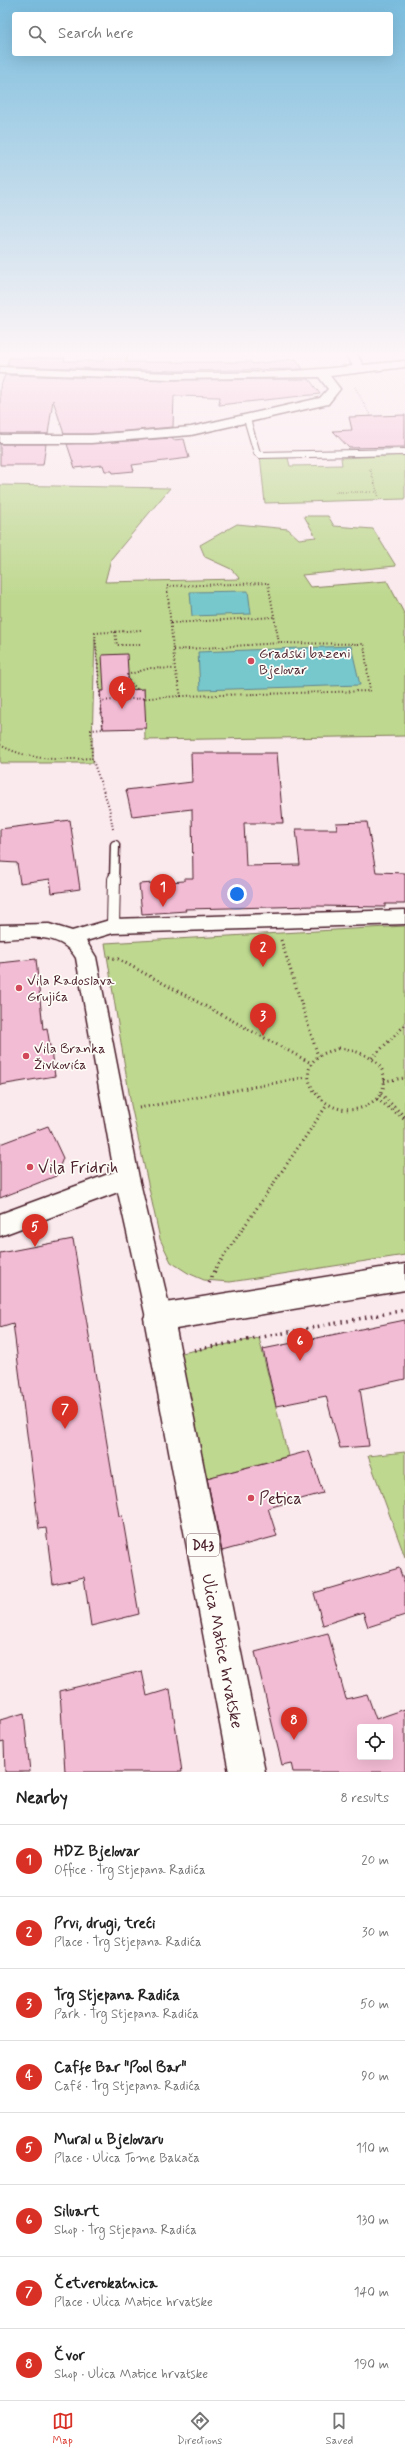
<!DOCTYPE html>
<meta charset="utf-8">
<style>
body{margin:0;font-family:Mynerve,sans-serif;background:#f2f2f2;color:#222}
.controls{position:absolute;right:12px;bottom:12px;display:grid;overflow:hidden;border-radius:4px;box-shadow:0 4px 16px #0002}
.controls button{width:36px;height:36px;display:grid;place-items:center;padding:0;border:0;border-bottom:1px solid #e0e0e0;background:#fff;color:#222;font:20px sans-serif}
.you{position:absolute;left:237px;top:894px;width:14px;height:14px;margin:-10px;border:3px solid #fff;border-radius:50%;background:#1a73e8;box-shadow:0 0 0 6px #1a73e833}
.badge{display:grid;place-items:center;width:26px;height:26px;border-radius:50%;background:#d93025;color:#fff;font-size:13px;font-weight:700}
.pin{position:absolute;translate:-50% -33px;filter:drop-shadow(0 1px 2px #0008)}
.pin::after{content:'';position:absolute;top:21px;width:14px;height:12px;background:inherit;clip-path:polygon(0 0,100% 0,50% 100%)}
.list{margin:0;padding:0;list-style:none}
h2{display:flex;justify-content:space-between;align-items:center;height:52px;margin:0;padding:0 16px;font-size:17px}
h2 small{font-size:13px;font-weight:400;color:#767676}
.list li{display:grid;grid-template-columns:26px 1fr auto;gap:12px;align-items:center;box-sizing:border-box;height:72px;padding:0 16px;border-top:1px solid #e0e0e0}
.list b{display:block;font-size:15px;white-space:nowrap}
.list p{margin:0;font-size:13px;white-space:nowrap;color:#767676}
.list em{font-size:13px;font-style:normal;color:#767676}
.icon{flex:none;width:22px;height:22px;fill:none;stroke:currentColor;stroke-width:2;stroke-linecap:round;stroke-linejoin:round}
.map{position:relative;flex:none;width:405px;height:1772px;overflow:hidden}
.search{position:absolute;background:#fff;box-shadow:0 4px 16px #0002;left:12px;right:12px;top:12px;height:44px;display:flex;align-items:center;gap:10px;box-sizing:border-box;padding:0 14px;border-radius:4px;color:#767676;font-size:15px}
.sheet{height:628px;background:#fff}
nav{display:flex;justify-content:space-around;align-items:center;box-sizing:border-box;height:56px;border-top:1px solid #e0e0e0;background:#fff;font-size:11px;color:#767676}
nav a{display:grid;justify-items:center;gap:2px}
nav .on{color:#d93025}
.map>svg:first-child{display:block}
.green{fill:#bed88f;stroke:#847c5d}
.water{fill:#76c8cd;stroke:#64848c}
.building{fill:#f3bcd5;stroke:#4a1f2b;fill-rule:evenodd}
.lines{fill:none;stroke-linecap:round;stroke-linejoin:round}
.service-far2-casing{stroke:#4a1f2b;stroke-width:8}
.service-far1-casing{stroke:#4a1f2b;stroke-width:11}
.service-casing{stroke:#4a1f2b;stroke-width:14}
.minor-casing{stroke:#4a1f2b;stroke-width:3}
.primary-casing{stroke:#4a1f2b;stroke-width:3}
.path-far3{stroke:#4a1f2b;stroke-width:1.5;stroke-dasharray:0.5 2;stroke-linecap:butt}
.path-far2{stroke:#4a1f2b;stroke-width:2;stroke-dasharray:1 2.5;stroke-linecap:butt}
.path-far1{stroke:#4a1f2b;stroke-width:3;stroke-dasharray:1 3.5;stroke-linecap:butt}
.path{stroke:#4a1f2b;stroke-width:3.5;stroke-dasharray:1.5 4.5;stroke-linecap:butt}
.service-far2{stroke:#fdfcf7;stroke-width:6}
.service-far1{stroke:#fdfcf7;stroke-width:8}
.service{stroke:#fdfcf7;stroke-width:12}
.minor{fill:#fdfcf7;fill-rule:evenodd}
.primary{fill:#fdfcf7;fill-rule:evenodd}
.poi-dot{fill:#d1495b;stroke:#fdfcf7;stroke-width:1.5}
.labels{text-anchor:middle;stroke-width:3.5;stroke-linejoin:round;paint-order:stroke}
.shield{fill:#fdfcf7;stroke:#806168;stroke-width:1}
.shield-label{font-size:13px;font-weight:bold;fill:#4a1f2b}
.poi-label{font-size:14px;fill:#4a1f2b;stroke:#fdfcf7;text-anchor:start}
.near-poi-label{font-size:17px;fill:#4a1f2b;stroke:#fdfcf7;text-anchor:start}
.near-street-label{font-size:17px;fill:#4a1f2b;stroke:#fdfcf7}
</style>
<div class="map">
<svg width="405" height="1772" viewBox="0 0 405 1772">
<rect width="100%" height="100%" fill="#fae9ed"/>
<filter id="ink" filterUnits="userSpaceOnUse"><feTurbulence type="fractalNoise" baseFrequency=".025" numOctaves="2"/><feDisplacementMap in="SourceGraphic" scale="8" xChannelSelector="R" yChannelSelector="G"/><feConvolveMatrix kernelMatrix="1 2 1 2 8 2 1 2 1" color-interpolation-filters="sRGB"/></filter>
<g filter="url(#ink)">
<g class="green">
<polygon points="287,454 290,466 342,465 341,458 405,455 405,499 265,503 260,455"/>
<polygon points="0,485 170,488 111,559 105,582 240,579 231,569 205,557 200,545 237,524 288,529 299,539 316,537 304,516 328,516 334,526 373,529 396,566 302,575 310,587 387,581 405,615 405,736 145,740 144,689 100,691 95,638 92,743 92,758 94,763 0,763"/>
<polygon points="405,926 405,1255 230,1282 204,1280 188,1273 171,1262 160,1239 131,1105 105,943"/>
<polygon points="259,1338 288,1456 204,1479 166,1356"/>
<polygon points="405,1452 405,1557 368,1456"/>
</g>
<g class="water">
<polygon points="248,591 251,614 192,616 190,592"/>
<polygon points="351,646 360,685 200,690 198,652"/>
</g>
<g class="building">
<polygon points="106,351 129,351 126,362 251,362 252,364 296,359 303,369 177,371 7,366 9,358 65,358 64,361 103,361"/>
<polygon points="5,375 170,380 309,379 320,394 219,405 220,397 174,396 173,427 91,434 64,434 53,400 48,434 0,434 0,388"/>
<polygon points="405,415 405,447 349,448 333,431 352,430 349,417"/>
<polygon points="173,438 173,440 184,439 189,458 132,465 134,471 113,473 112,471 105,471 103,465 75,468 67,444"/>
<polygon points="0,444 46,444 43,465 0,465"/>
<polygon points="127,654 129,690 144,689 146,728 103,729 100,691 104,691 102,655"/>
<polygon points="191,753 277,753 283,823 244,823 246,866 300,865 296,829 337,829 336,823 367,822 376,872 405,873 405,904 385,904 385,907 316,906 185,909 186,911 142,914 139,884 184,881 184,878 193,878 192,809 132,816 126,790 192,782"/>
<polygon points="70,820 80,889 52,893 50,879 20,883 17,863 0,862 0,829"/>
<polygon points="36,959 43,1029 47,1028 55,1076 0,1085 0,963"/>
<polygon points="48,1126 63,1158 56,1176 0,1198 0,1144"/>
<polygon points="73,1239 119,1516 122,1515 139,1614 91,1626 84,1577 53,1584 46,1528 39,1529 13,1323 0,1327 0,1253"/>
<polygon points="405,1320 405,1379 360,1389 369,1446 340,1448 326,1396 276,1406 263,1349"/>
<polygon points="309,1451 323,1493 268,1508 277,1536 222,1551 207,1478"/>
<polygon points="399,1568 405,1585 405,1615 368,1627 363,1612 323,1625 314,1593"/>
<path d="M328 1633 346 1699 367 1694 376 1719 405 1709V1772H293L291 1763 282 1765 255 1652ZM360 1727H390V1757H360Z"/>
<polygon points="142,1671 147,1696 170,1689 182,1772 65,1772 60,1691"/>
<polygon points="24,1713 30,1772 5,1772 4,1742 0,1743 0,1720"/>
</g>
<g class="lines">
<g class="service-far2-casing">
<polyline id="service-far2" points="247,419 257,453 260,455 405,452"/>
</g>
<g class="service-far1-casing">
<polyline id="service-far1" points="114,880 115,845"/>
</g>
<g class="service-casing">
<polyline id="service" points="113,926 114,879"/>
</g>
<g class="minor-casing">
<g id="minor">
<path d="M343 351H355L363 365 405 361V367L330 376 340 389 328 404 191 435 91 443H0V435H91L191 427 320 398 328 389 319 377 170 379 0 373V367C117 371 236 379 353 366Z"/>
<path d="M405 910V924L113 933 86 941 96 957 139 1178 172 1318 168 1327 159 1330 150 1327 146 1318 118 1192 0 1236V1214L114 1172 76 958C60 931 27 938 0 939V925L49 924 72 931 113 919Z"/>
</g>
</g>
<g class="primary-casing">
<polygon id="primary" points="405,1264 405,1290 176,1329 265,1772 229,1772 144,1318 149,1308 159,1304"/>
</g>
<g class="path-far3">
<polyline points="355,387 371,417"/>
<polyline points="370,469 379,497"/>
<polyline points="335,492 377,492"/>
</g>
<g class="path-far2">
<polygon points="268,583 279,643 364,644 370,691 181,696 175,669 167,586"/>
<polyline points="171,623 274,617"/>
<polyline points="115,632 117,645 142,645"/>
<polyline points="174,650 279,643"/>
<polyline points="137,689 129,681 127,675 150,668 175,669"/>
<polyline points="100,701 181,696"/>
<path d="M0 745C30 761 59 760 92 758"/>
<polyline points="113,829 109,807 92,758 91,730 103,729 95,633 141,630"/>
</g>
<g class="path-far1">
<polyline points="281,940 318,1056"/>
<polyline points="109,957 118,959 311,1063"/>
<path d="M339 1048C357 1050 388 1060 384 1084 383 1090 380 1097 375 1100 335 1132 287 1077 319 1056 325 1052 333 1051 339 1048Z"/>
<polyline points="372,1058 405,1025"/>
<polyline points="384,1081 405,1078"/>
<polyline points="381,1094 405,1117"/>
<polyline points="377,1099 405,1119"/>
<polyline points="139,1108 307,1077"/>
<polyline points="216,1268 327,1105"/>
</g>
<g class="path">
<polyline points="209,1283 217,1267"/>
<polyline points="194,1350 405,1310"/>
</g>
<use href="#service-far2" class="service-far2"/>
<use href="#service-far1" class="service-far1"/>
<use href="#service" class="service"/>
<use href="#minor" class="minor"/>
<use href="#primary" class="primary"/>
</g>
</g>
<linearGradient id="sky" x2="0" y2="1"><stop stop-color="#7abcdd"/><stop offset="0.59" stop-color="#fdf5f7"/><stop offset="1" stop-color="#fdf5f7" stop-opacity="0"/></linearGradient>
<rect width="405" height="599" fill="url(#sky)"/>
<g class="poi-dot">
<circle cx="251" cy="661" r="4"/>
<circle cx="19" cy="988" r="4"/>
<circle cx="26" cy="1056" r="4"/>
<circle cx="30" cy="1167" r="4"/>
<circle cx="251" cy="1498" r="4"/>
</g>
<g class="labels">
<rect class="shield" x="187" y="1534" width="32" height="22" rx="3"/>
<g class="shield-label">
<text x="203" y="1550">D43</text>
</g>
<g class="poi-label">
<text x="259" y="658">Gradski bazeni<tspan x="259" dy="16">Bjelovar</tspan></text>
<text x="27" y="985">Vila Radoslava<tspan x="27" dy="16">Grujića</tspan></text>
<text x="34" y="1053">Vila Branka<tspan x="34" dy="16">Živkovića</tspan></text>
</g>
<g class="near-poi-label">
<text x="38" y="1173">Vila Fridrih</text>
<text x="259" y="1504">Petica</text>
</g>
<g class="near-street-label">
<text transform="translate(223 1651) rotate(79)" y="6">Ulica Matice hrvatske</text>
</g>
</g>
</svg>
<div class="controls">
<button><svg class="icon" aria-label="locate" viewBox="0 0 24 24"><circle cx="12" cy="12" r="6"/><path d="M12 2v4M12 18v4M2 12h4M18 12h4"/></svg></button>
</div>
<div class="you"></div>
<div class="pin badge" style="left:163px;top:907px">1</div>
<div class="pin badge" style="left:263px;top:967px">2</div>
<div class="pin badge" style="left:263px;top:1036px">3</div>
<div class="pin badge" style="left:122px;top:709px">4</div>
<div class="pin badge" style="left:35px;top:1247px">5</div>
<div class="pin badge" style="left:300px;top:1361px">6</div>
<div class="pin badge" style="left:65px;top:1429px">7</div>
<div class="pin badge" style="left:294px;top:1740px">8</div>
<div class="search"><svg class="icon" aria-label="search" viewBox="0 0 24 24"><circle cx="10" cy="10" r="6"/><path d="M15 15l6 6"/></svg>Search here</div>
</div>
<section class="sheet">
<h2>Nearby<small>8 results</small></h2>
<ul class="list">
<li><span class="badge">1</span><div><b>HDZ Bjelovar</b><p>Office · Trg Stjepana Radića</p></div><em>20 m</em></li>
<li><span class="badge">2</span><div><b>Prvi, drugi, treći</b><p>Place · Trg Stjepana Radića</p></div><em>30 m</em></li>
<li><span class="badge">3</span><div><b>Trg Stjepana Radića</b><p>Park · Trg Stjepana Radića</p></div><em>50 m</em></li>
<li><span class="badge">4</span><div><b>Caffe Bar &quot;Pool Bar&quot;</b><p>Café · Trg Stjepana Radića</p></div><em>90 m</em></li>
<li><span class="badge">5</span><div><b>Mural u Bjelovaru</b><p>Place · Ulica Tome Bakača</p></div><em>110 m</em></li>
<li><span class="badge">6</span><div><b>Siluart</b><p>Shop · Trg Stjepana Radića</p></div><em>130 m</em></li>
<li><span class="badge">7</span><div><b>Četverokatnica</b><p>Place · Ulica Matice hrvatske</p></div><em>140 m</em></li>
<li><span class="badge">8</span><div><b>Čvor</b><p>Shop · Ulica Matice hrvatske</p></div><em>190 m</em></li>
</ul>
</section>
<nav>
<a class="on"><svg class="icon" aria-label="map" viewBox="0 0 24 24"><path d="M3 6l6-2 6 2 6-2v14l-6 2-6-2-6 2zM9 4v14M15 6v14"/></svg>Map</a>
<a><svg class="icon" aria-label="directions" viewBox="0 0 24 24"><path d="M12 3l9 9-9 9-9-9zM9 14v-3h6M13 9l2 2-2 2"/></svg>Directions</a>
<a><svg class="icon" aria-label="saved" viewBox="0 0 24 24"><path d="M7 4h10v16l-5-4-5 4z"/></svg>Saved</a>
</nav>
